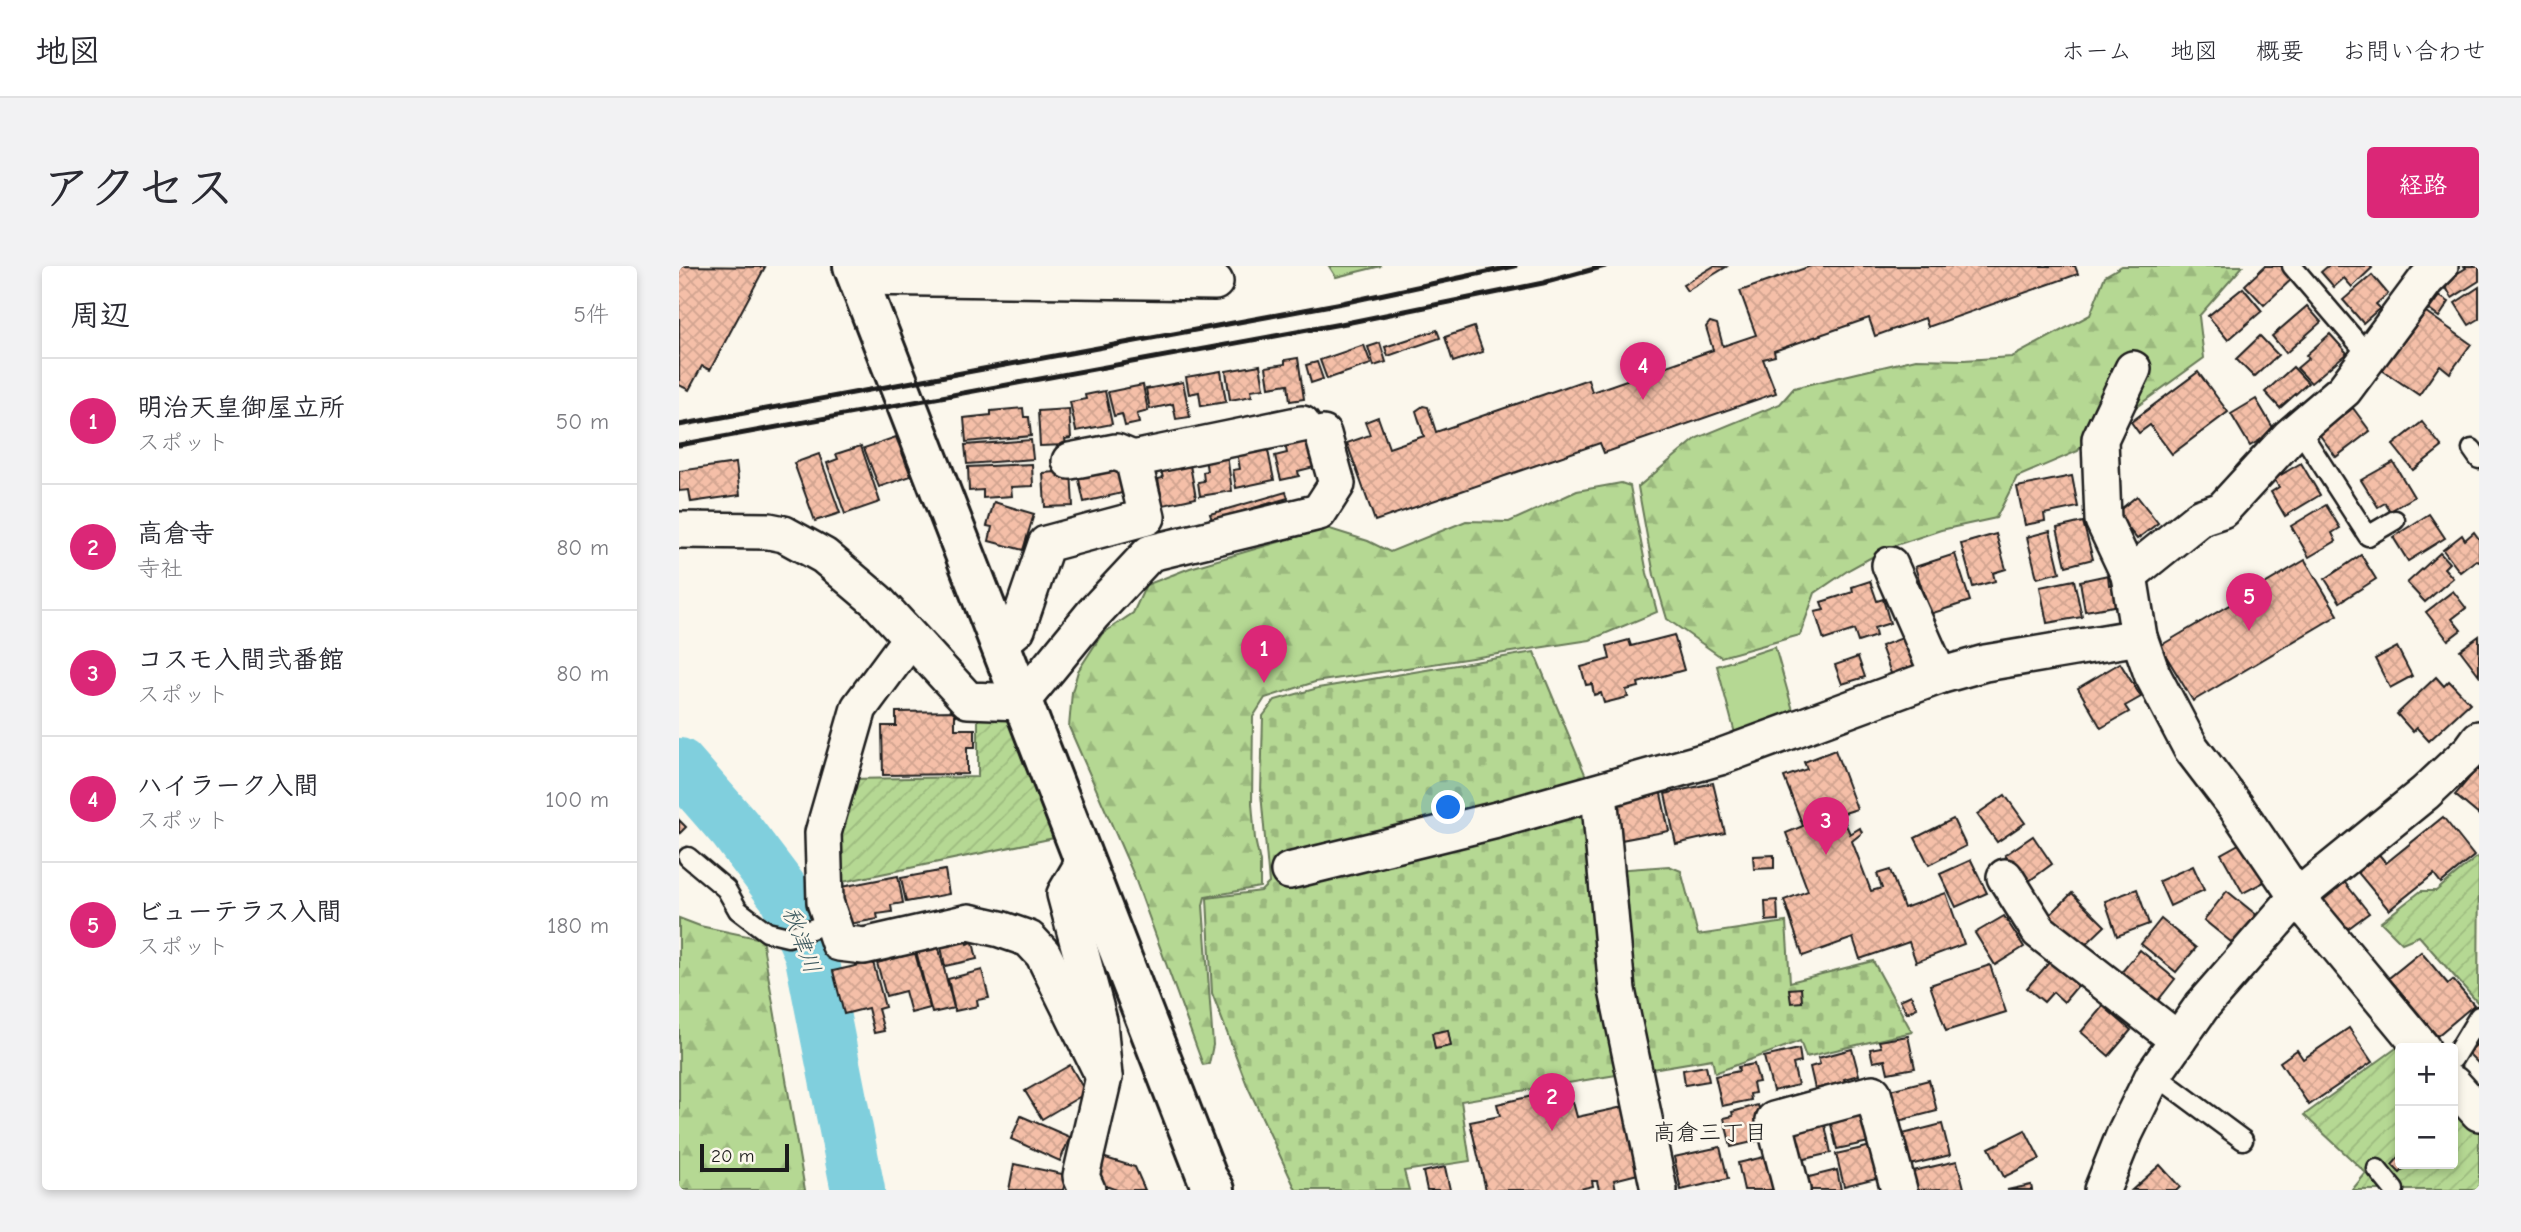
<!DOCTYPE html>
<html lang="ja">
<meta charset="utf-8">
<style>
body{margin:0;font-family:"Comic Neue","Klee One",sans-serif;background:#f2f2f3;color:#2b2b33}
.controls{position:absolute;right:21px;bottom:21px;display:grid;overflow:hidden;border-radius:7px;box-shadow:0 4px 10px #0003}
.controls button{width:63px;height:63px;display:grid;place-items:center;padding:0;border:0;border-bottom:2px solid #e1e1e2;background:#fff;color:#2b2b33;font:35px sans-serif}
.scale{position:absolute;left:21px;bottom:18px;width:89px;box-sizing:border-box;padding-left:7px;border:4px solid #1c1c1c;border-top:0;font-size:19px;line-height:24px;white-space:nowrap;color:#1c1c1c;-webkit-text-stroke:5px #fbf7ec;paint-order:stroke}
.you{position:absolute;left:770px;top:542px;width:24px;height:24px;margin:-18px;border:5px solid #fff;border-radius:50%;background:#1a73e8;box-shadow:0 0 0 10px #1a73e833}
.badge{display:grid;place-items:center;width:46px;height:46px;border-radius:50%;background:#db2777;color:#fff;font-size:23px;font-weight:700}
.pin{position:absolute;translate:-50% -58px;filter:drop-shadow(0 2px 4px #0008)}
.pin::after{content:'';position:absolute;top:37px;width:24px;height:21px;background:inherit;clip-path:polygon(0 0,100% 0,50% 100%)}
.list{margin:0;padding:0;list-style:none}
h2{display:flex;justify-content:space-between;align-items:center;height:91px;margin:0;padding:0 28px;font-size:30px}
h2 small{font-size:23px;font-weight:400;color:#7c7c81}
.list li{display:grid;grid-template-columns:46px 1fr auto;gap:21px;align-items:center;box-sizing:border-box;height:126px;padding:0 28px;border-top:2px solid #e1e1e2}
.list b{display:block;font-size:26px;white-space:nowrap}
.list p{margin:0;font-size:23px;white-space:nowrap;color:#7c7c81}
.list em{font-size:23px;font-style:normal;color:#7c7c81}
.map{position:relative;flex:none;width:1800px;height:924px;overflow:hidden;border-radius:7px}
header{display:flex;align-items:center;gap:42px;box-sizing:border-box;height:98px;padding:0 35px;background:#fff;border-bottom:2px solid #e1e1e2}
header strong{font-size:33px}
nav{display:flex;gap:38px;margin-inline-start:auto;font-size:24px}
.intro{display:flex;align-items:center;justify-content:space-between;box-sizing:border-box;height:168px;padding:0 42px}
h1{margin:0;font-size:49px}
.button{padding:18px 32px;border-radius:7px;background:#db2777;color:#fff;font-size:24px;font-weight:700}
main{display:flex;gap:42px;padding:0 42px}
aside{flex:1;background:#fff;border-radius:7px;box-shadow:0 4px 10px #0003}
.map>svg:first-child{display:block}
.forest{fill:url(#forest-firs);stroke:#687a58;stroke-width:2}
.cemetery{fill:url(#cemetery-stones);stroke:#687a58;stroke-width:2}
.park{fill:#b5d893;stroke:#687a58;stroke-width:2}
.garden{fill:url(#garden-furrows);stroke:#687a58;stroke-width:2}
.lines{fill:none;stroke-linecap:round;stroke-linejoin:round}
.river{stroke:#80cfdd;stroke-width:54}
.building{fill:url(#building-cross-hatch);stroke:#1c1c1c;stroke-width:2}
.service-casing{stroke:#1c1c1c;stroke-width:23}
.minor-casing{stroke:#1c1c1c;stroke-width:40}
.tertiary-casing{stroke:#1c1c1c;stroke-width:44}
.service{stroke:#fbf7ec;stroke-width:18}
.minor{stroke:#fbf7ec;stroke-width:35}
.tertiary{stroke:#fbf7ec;stroke-width:38}
.rail{stroke:#1c1c1c;stroke-width:5}
.labels{text-anchor:middle;stroke-width:5;stroke-linejoin:round;paint-order:stroke}
.water-label{font-size:23px;font-style:italic;fill:#3f5b60;stroke:#fbf7ec}
.neighbourhood-label{font-size:23px;fill:#1c1c1c;stroke:#fbf7ec}
</style>
<header>
<strong>地図</strong>
<nav><a>ホーム</a><a>地図</a><a>概要</a><a>お問い合わせ</a></nav>
</header>
<div class="intro"><h1>アクセス</h1><a class="button">経路</a></div>
<main>
<aside>
<h2>周辺<small>5件</small></h2>
<ul class="list">
<li><span class="badge">1</span><div><b>明治天皇御屋立所</b><p>スポット</p></div><em>50 m</em></li>
<li><span class="badge">2</span><div><b>高倉寺</b><p>寺社</p></div><em>80 m</em></li>
<li><span class="badge">3</span><div><b>コスモ入間弐番館</b><p>スポット</p></div><em>80 m</em></li>
<li><span class="badge">4</span><div><b>ハイラーク入間</b><p>スポット</p></div><em>100 m</em></li>
<li><span class="badge">5</span><div><b>ビューテラス入間</b><p>スポット</p></div><em>180 m</em></li>
</ul>
</aside>
<div class="map">
<svg width="1800" height="924" viewBox="0 0 1800 924">
<defs>
<pattern id="forest-firs" width="22" height="20" patternUnits="userSpaceOnUse" patternTransform="scale(1.75)"><rect width="22" height="20" fill="#b5d893"/><path d="M5 1l3.5 6h-7zM16 11l3.5 6h-7z" fill="#9bb97e"/></pattern>
<pattern id="cemetery-stones" width="16" height="16" patternUnits="userSpaceOnUse" patternTransform="scale(1.75)"><rect width="16" height="16" fill="#b5d893"/><path d="M2 7V4a2 2 0 0 1 4 0v3zM10 15v-3a2 2 0 0 1 4 0v3z" fill="#9bb97e"/></pattern>
<pattern id="garden-furrows" width="10" height="10" patternUnits="userSpaceOnUse" patternTransform="scale(1.75)"><rect width="10" height="10" fill="#b5d893"/><path d="M-1 1l2-2M0 10L10 0M9 11l2-2" fill="none" stroke="#9bb97e"/></pattern>
<pattern id="building-cross-hatch" width="8" height="8" patternUnits="userSpaceOnUse" patternTransform="scale(1.75)"><rect width="8" height="8" fill="#f5bfa8"/><path d="M0 0l8 8M0 8l8-8" fill="none" stroke="#d1a490"/></pattern>
</defs>
<rect width="100%" height="100%" fill="#fbf7ec"/>
<filter id="ink" filterUnits="userSpaceOnUse"><feTurbulence type="fractalNoise" baseFrequency=".0143" numOctaves="2"/><feDisplacementMap in="SourceGraphic" scale="14" xChannelSelector="R" yChannelSelector="G"/><feConvolveMatrix kernelMatrix="1 2 1 2 8 2 1 2 1" color-interpolation-filters="sRGB"/></filter>
<g filter="url(#ink)">
<g class="forest">
<polygon points="1443,0 1564,0 1520,50 1525,92 1453,144 1413,158 1399,185 1338,211 1317,252 1262,264 1211,281 1171,303 1136,327 1121,369 1042,391 988,353 975,309 959,221 1018,172 1101,138 1115,122 1237,93 1285,94 1333,91 1411,49 1426,10"/>
<polygon points="942,217 951,220 968,307 978,346 911,374 636,416 586,432 574,451 573,537 576,573 581,596 581,621 526,631 524,639 534,779 530,798 524,799 454,607 390,461 393,426 399,405 423,368 454,347 467,319 511,302 648,262 689,275 711,286 787,255 830,256 898,225"/>
<polygon points="0,652 21,660 83,673 126,924 0,924"/>
</g>
<polygon class="cemetery" points="855,386 911,520 936,604 990,600 1002,605 1019,669 1107,656 1111,716 1194,695 1233,766 1127,791 1121,775 1036,807 1033,793 782,835 791,895 725,905 730,924 617,924 568,819 533,727 528,632 582,625 590,617 582,527 584,450 596,434 639,422"/>
<g class="park">
<polygon points="650,0 702,0 657,11"/>
<polygon points="1096,381 1117,455 1058,475 1038,400"/>
</g>
<g class="garden">
<polygon points="299,446 332,448 380,571 154,618 168,513 299,511"/>
<polygon points="1798,591 1800,594 1799,737 1740,670 1723,677 1702,656 1742,625 1757,625"/>
<polygon points="1727,775 1721,782 1721,898 1774,898 1774,829 1800,859 1800,924 1673,924 1687,907 1625,849"/>
</g>
<g class="lines">
<polyline class="river" points="0,499 56,563 106,629 132,687 179,924"/>
</g>
<g class="building">
<polygon points="0,0 86,1 31,104 23,100 10,124 0,119"/>
<polygon points="1035,0 1047,1 1008,25 1004,19"/>
<polygon points="1132,0 1396,0 1399,8 1249,61 1246,52 1196,70 1190,52 1095,85 1096,90 1084,93 1097,127 925,187 921,177 696,255 668,177 691,169 686,156 699,151 710,182 745,170 737,145 744,140 749,141 757,166 909,113 913,126 1034,84 1027,61 1031,56 1038,58 1044,80 1077,69 1061,25"/>
<polygon points="1586,0 1603,0 1613,13 1585,39 1566,19"/>
<polygon points="1649,0 1691,0 1693,2 1673,21 1665,12 1655,21 1642,6"/>
<polygon points="1785,0 1800,0 1800,15 1773,32 1764,16 1787,2"/>
<polygon points="1693,9 1709,28 1697,38 1701,42 1684,57 1664,34"/>
<polygon points="1800,21 1800,53 1790,59 1776,37"/>
<polygon points="1564,22 1583,45 1549,74 1529,50"/>
<polygon points="1760,30 1770,36 1760,51 1750,44"/>
<polygon points="1628,40 1642,56 1607,87 1593,70"/>
<polygon points="1747,46 1792,78 1771,107 1761,99 1740,129 1703,104"/>
<polygon points="795,61 804,86 774,96 766,71"/>
<polygon points="758,64 761,72 709,90 706,81"/>
<polygon points="1651,68 1668,87 1632,117 1618,102 1630,92 1627,89"/>
<polygon points="1581,70 1599,89 1575,111 1557,93"/>
<polygon points="701,77 707,96 695,100 689,81"/>
<polygon points="685,79 692,98 648,113 641,94"/>
<polygon points="619,92 625,133 611,135 609,118 590,121 587,101 606,98 606,94"/>
<polygon points="638,96 644,113 632,117 627,99"/>
<polygon points="581,99 585,122 572,124 573,130 551,134 547,105"/>
<polygon points="1614,101 1629,117 1601,142 1586,126"/>
<polygon points="542,105 547,136 522,140 520,126 510,128 507,111"/>
<polygon points="1519,106 1549,146 1493,188 1471,159 1460,167 1452,156"/>
<polygon points="504,116 511,151 497,153 494,138 471,143 467,123"/>
<polygon points="464,119 469,145 458,148 460,157 446,160 443,148 435,150 429,126"/>
<polygon points="426,125 433,158 397,165 391,136 407,133 406,129"/>
<polygon points="1577,133 1596,165 1571,180 1552,148"/>
<polygon points="344,142 345,151 350,151 352,170 287,176 285,152 312,149 312,145"/>
<polygon points="1674,142 1691,165 1657,191 1640,168"/>
<polygon points="390,143 392,172 386,173 387,179 361,180 359,145"/>
<polygon points="1743,156 1763,181 1734,204 1714,179"/>
<polygon points="217,171 232,210 200,221 185,182"/>
<polygon points="605,173 629,174 635,201 619,205 620,210 602,214 596,190 608,187"/>
<polygon points="352,174 354,193 288,198 286,179"/>
<polygon points="182,180 201,236 166,248 148,197 159,193 157,188"/>
<polygon points="588,180 595,214 557,222 554,204 561,203 558,186"/>
<polygon points="140,188 161,247 136,255 115,197"/>
<polygon points="548,189 553,225 521,230 519,216 525,215 524,206 528,205 526,192"/>
<polygon points="1714,196 1735,231 1711,245 1706,237 1699,241 1682,214"/>
<polygon points="57,197 61,229 12,236 10,224 0,225 0,205"/>
<polygon points="1622,197 1641,229 1606,250 1592,226 1600,221 1595,213"/>
<polygon points="353,198 354,220 332,221 333,230 304,232 304,224 290,225 289,201"/>
<polygon points="511,199 517,232 484,239 479,213 484,212 482,204"/>
<polygon points="438,203 443,227 405,236 398,205"/>
<polygon points="392,205 394,240 366,241 364,207"/>
<polygon points="1393,210 1399,241 1365,248 1366,255 1346,259 1338,221"/>
<polygon points="607,226 609,232 533,254 531,248"/>
<polygon points="1458,230 1479,257 1458,273 1437,247"/>
<polygon points="315,236 355,248 344,284 310,275 313,261 308,260"/>
<polygon points="1647,239 1661,262 1653,267 1657,275 1630,291 1612,260"/>
<polygon points="1750,248 1766,272 1729,295 1714,271"/>
<polygon points="1404,256 1414,293 1387,300 1378,262"/>
<polygon points="1371,265 1381,306 1358,312 1348,271"/>
<polygon points="1795,266 1800,273 1800,295 1797,294 1781,306 1764,284 1783,269 1786,274"/>
<polygon points="1317,268 1327,303 1314,307 1316,315 1294,321 1282,278"/>
<polygon points="1761,287 1770,297 1765,302 1774,312 1746,336 1728,317"/>
<polygon points="1276,288 1291,335 1251,348 1236,301"/>
<polygon points="1682,289 1697,313 1661,336 1646,313"/>
<polygon points="1626,294 1659,349 1514,435 1481,380"/>
<polygon points="1429,309 1430,319 1439,318 1441,339 1406,345 1401,315"/>
<polygon points="1395,314 1403,351 1368,357 1361,321"/>
<polygon points="1191,315 1198,335 1204,333 1211,357 1195,362 1197,370 1179,376 1175,364 1145,374 1136,346 1145,344 1142,336 1174,326 1173,321"/>
<polygon points="1774,325 1787,342 1773,353 1782,364 1769,374 1747,346"/>
<polygon points="995,369 1005,404 959,417 960,421 947,424 949,431 925,437 922,427 915,429 913,418 907,419 902,401 931,393 928,380 950,374 952,380"/>
<polygon points="1800,370 1800,409 1781,384"/>
<polygon points="1226,371 1237,402 1213,410 1202,380"/>
<polygon points="1718,381 1733,410 1711,422 1696,393"/>
<polygon points="1179,391 1186,411 1163,418 1156,399"/>
<polygon points="1441,397 1462,431 1446,440 1450,446 1422,462 1399,422"/>
<polygon points="1757,411 1765,420 1770,415 1791,437 1750,475 1738,462 1734,466 1718,448"/>
<polygon points="276,445 276,463 296,463 296,481 288,481 288,508 204,509 203,460 217,460 217,446"/>
<polygon points="1156,484 1178,543 1159,549 1160,553 1164,552 1171,568 1181,562 1183,567 1173,575 1192,625 1203,622 1198,608 1211,604 1225,642 1267,627 1285,678 1237,696 1230,676 1181,693 1174,672 1124,690 1105,634 1129,625 1107,567 1124,560 1105,511 1128,503 1125,496"/>
<polygon points="1800,500 1800,549 1776,529"/>
<polygon points="1034,517 1046,567 997,578 986,528"/>
<polygon points="981,523 990,565 942,574 934,533"/>
<polygon points="1326,529 1346,557 1318,576 1298,548"/>
<polygon points="1764,551 1795,590 1762,617 1755,608 1710,644 1676,603 1698,586 1707,597"/>
<polygon points="1274,553 1287,580 1250,599 1236,572"/>
<polygon points="0,554 7,561 0,568"/>
<polygon points="1354,570 1373,598 1346,618 1326,589"/>
<polygon points="1567,574 1589,614 1564,627 1542,588"/>
<polygon points="1095,589 1095,602 1075,603 1074,590"/>
<polygon points="1292,594 1308,627 1277,641 1261,608"/>
<polygon points="1514,600 1525,624 1491,640 1480,615"/>
<polygon points="266,604 270,628 227,636 222,612"/>
<polygon points="219,610 224,637 212,639 213,646 198,648 199,653 164,659 157,622"/>
<polygon points="1663,613 1690,647 1663,667 1640,630"/>
<polygon points="1458,623 1470,658 1438,670 1426,635"/>
<polygon points="1548,625 1580,651 1557,680 1525,654"/>
<polygon points="1393,627 1426,660 1403,682 1371,649"/>
<polygon points="1098,634 1099,654 1087,655 1086,635"/>
<polygon points="1325,650 1345,681 1316,699 1296,667"/>
<polygon points="1482,653 1517,682 1497,706 1462,678"/>
<polygon points="286,670 288,678 294,676 298,693 266,700 261,676"/>
<polygon points="258,675 275,742 253,747 236,681"/>
<polygon points="1461,684 1496,713 1477,737 1441,708"/>
<polygon points="1742,686 1769,718 1774,714 1795,739 1758,770 1710,712"/>
<polygon points="236,687 251,742 232,747 226,725 207,730 198,697"/>
<polygon points="1373,693 1401,717 1385,736 1374,726 1365,736 1348,722"/>
<polygon points="194,696 206,741 199,743 205,765 195,767 189,742 165,748 154,705"/>
<polygon points="1311,699 1327,746 1267,765 1251,719"/>
<polygon points="303,704 310,732 298,734 299,740 276,745 269,713"/>
<polygon points="1122,722 1123,736 1112,737 1110,723"/>
<polygon points="1232,729 1238,742 1228,747 1221,734"/>
<polygon points="1424,740 1452,764 1430,790 1402,766"/>
<polygon points="1670,762 1693,796 1630,839 1601,796 1618,784 1624,793"/>
<polygon points="769,764 772,780 756,783 753,767"/>
<polygon points="1229,770 1236,802 1209,807 1206,794 1194,796 1191,783 1202,781 1200,775"/>
<polygon points="1800,776 1800,798 1789,787"/>
<polygon points="1120,783 1122,796 1114,798 1119,819 1094,825 1085,791"/>
<polygon points="1173,783 1180,809 1165,813 1166,816 1136,823 1131,801 1141,798 1139,792"/>
<polygon points="1075,798 1080,816 1074,817 1076,827 1071,828 1072,834 1043,840 1036,810 1060,805 1059,801"/>
<polygon points="391,799 407,827 363,853 346,825"/>
<polygon points="1027,800 1030,815 1006,819 1004,804"/>
<polygon points="1250,814 1258,845 1219,855 1211,824"/>
<polygon points="862,828 865,842 894,836 898,851 944,841 959,908 935,914 937,924 920,924 918,915 913,915 914,920 897,924 807,924 791,856 821,850 818,838"/>
<polygon points="1079,839 1086,864 1080,866 1082,874 1052,881 1045,852 1054,850 1053,846"/>
<polygon points="1181,840 1190,876 1158,883 1149,846"/>
<polygon points="342,850 391,871 381,895 332,873"/>
<polygon points="1144,850 1152,887 1121,894 1112,857"/>
<polygon points="1263,858 1271,889 1231,899 1224,868"/>
<polygon points="1346,864 1361,893 1325,911 1310,882"/>
<polygon points="1197,879 1205,910 1165,920 1157,888"/>
<polygon points="1041,881 1049,913 1002,924 995,891"/>
<polygon points="420,890 456,901 466,924 438,924 412,915"/>
<polygon points="1721,890 1721,898 1730,898 1721,907 1713,899"/>
<polygon points="1085,891 1086,896 1091,895 1098,924 1065,924 1059,897"/>
<polygon points="1278,895 1285,922 1238,924 1234,905"/>
<polygon points="335,898 388,909 384,924 330,924"/>
<polygon points="1481,899 1501,921 1498,924 1453,924"/>
<polygon points="766,901 771,924 748,924 744,906"/>
<polygon points="1158,904 1162,924 1129,924 1126,912"/>
<polygon points="1352,919 1353,924 1328,924"/>
</g>
<g class="lines">
<g class="service-casing">
<g id="service">
<polyline points="1613,0 1690,90"/>
<polyline points="1620,163 1689,270 1716,254"/>
<polyline points="1793,183 1800,193"/>
<polyline points="9,591 47,623 59,644 88,666 109,671 153,656"/>
<polyline points="1774,793 1800,750"/>
<polyline points="1475,808 1564,874"/>
<polyline points="1698,903 1715,924"/>
</g>
</g>
<g class="minor-casing">
<g id="minor">
<polyline points="178,11 536,16"/>
<polyline points="1454,103 1421,173 1424,254 1450,309 1460,371 1473,408 1512,482 1557,541 1618,631 1743,782"/>
<polyline points="391,195 437,186 454,193"/>
<polyline points="0,264 90,265 105,268 145,290 198,335 289,434 342,436 414,348 471,287 640,246 658,218 644,168"/>
<polyline points="1211,299 1260,410"/>
<polyline points="1450,309 1522,251 1543,244 1610,171 1665,124 1747,14 1761,0"/>
<polyline points="231,373 180,442 144,567 146,636 160,677 185,680 290,656 321,663 350,673 364,688 425,811"/>
<polyline points="321,377 338,363 367,278 468,251 454,193 623,158"/>
<polyline points="920,527 938,724 980,924"/>
<polyline points="406,594 386,628 420,755 425,811 402,910 408,924"/>
<polyline points="610,605 818,554 1041,491 1260,410 1306,397 1460,371"/>
<polyline points="1326,611 1360,665 1499,774"/>
<polyline points="1774,818 1800,847"/>
<polyline points="1113,924 1095,854 1194,827 1220,924"/>
<polyline points="1423,924 1446,867 1475,808 1523,740 1618,631 1746,527 1792,484 1800,473"/>
</g>
</g>
<g class="tertiary-casing">
<polyline id="tertiary" points="174,0 528,911 536,924"/>
</g>
<use href="#service" class="service"/>
<use href="#minor" class="minor"/>
<use href="#tertiary" class="tertiary"/>
<g class="rail">
<polyline points="0,159 663,37 836,0"/>
<polyline points="0,179 667,57 864,17 926,0"/>
</g>
</g>
</g>
<g class="labels">
<g class="water-label">
<text transform="translate(123 674) rotate(70)" y="8">秋津川</text>
</g>
<g class="neighbourhood-label">
<text x="1031" y="874">高倉三丁目</text>
</g>
</g>
</svg>
<div class="controls">
<button>+</button>
<button>−</button>
</div>
<div class="scale">20 m</div>
<div class="you"></div>
<div class="pin badge" style="left:585px;top:417px">1</div>
<div class="pin badge" style="left:873px;top:865px">2</div>
<div class="pin badge" style="left:1147px;top:589px">3</div>
<div class="pin badge" style="left:964px;top:134px">4</div>
<div class="pin badge" style="left:1570px;top:365px">5</div>
</div>
</main>
